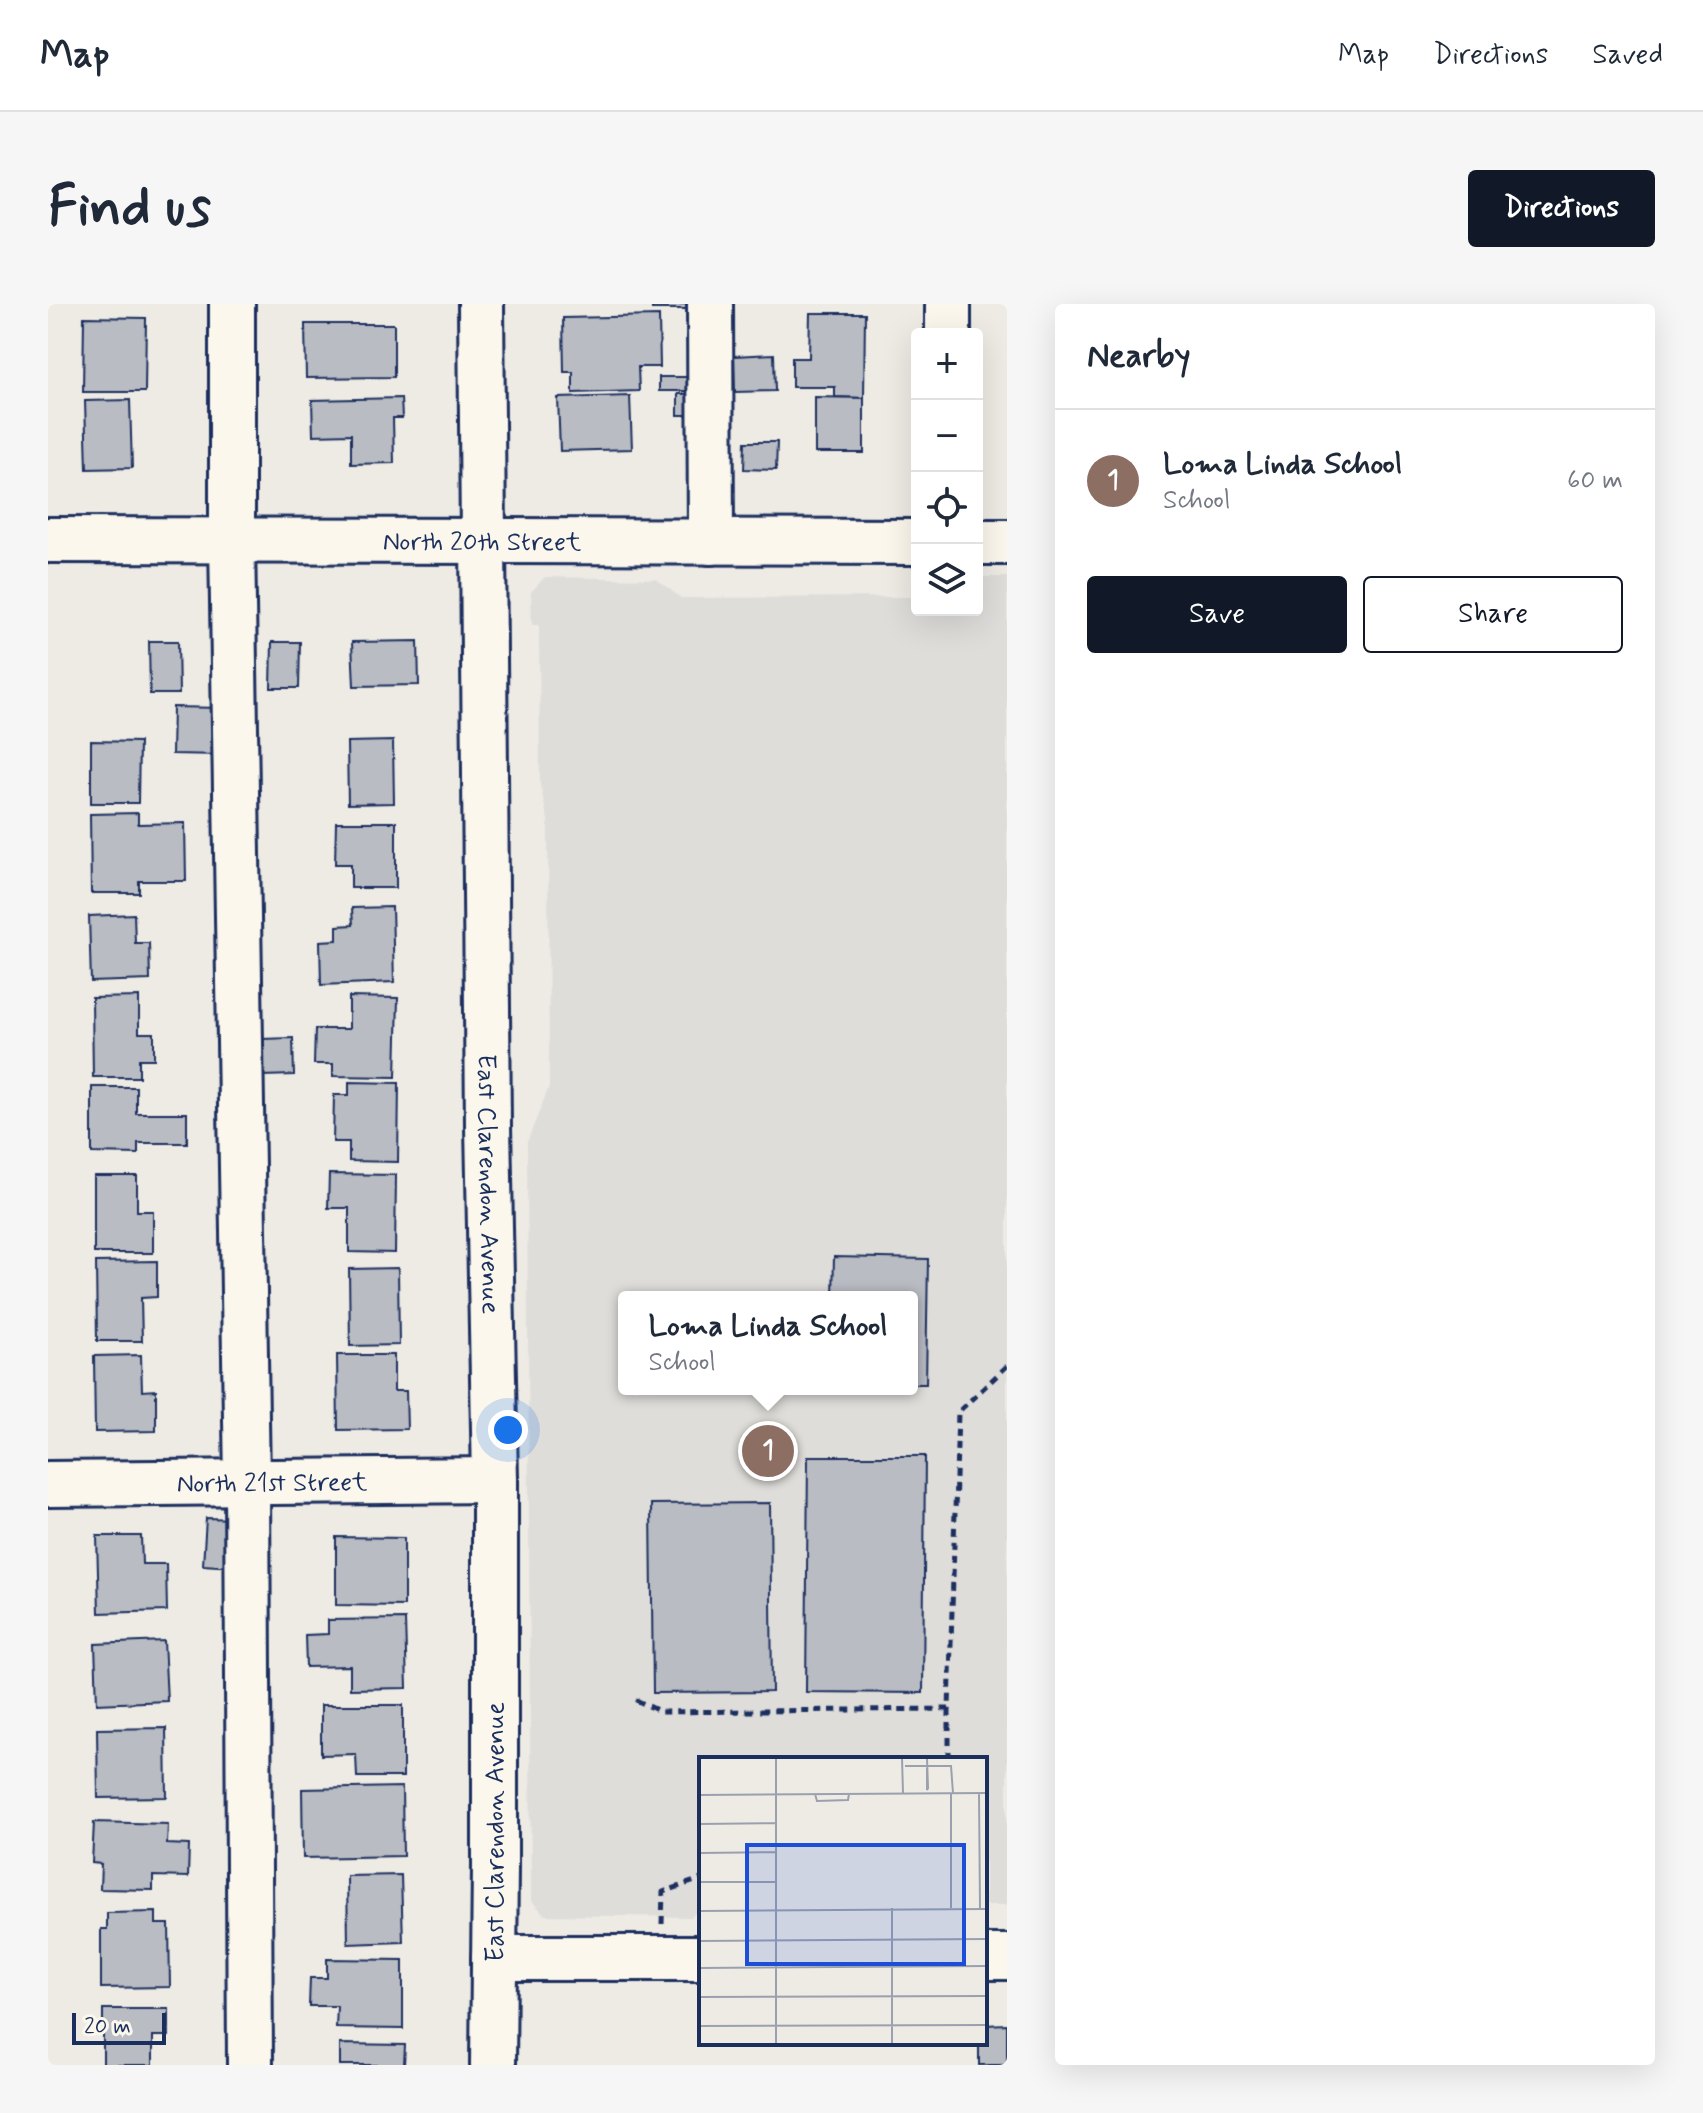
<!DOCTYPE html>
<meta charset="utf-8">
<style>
body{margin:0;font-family:Mynerve,sans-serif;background:#f6f6f7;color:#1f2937}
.controls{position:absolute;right:24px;top:24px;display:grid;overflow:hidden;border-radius:8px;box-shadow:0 8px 32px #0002}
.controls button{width:72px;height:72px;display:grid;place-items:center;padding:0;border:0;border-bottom:2px solid #e0e1e3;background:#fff;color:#1f2937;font:40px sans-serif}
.scale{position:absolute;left:24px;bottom:20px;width:94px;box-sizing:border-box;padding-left:8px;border:4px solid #1b2f5e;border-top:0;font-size:22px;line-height:28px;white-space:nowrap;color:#1b2f5e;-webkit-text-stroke:6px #fbf7ec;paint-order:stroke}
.you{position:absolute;left:460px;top:1126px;width:28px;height:28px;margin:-20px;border:6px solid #fff;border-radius:50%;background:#1a73e8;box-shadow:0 0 0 12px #1a73e833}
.badge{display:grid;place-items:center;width:52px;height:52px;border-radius:50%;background:#111827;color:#fff;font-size:26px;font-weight:700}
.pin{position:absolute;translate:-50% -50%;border:4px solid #fff;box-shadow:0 2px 8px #0006}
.popup{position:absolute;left:570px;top:987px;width:300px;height:104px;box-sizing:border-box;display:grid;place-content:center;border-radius:8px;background:#fff;filter:drop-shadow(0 2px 6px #0005);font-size:26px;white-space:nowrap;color:#747a83}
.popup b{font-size:30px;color:#1f2937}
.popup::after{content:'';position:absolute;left:50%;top:100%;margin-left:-16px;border:16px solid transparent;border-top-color:#fff}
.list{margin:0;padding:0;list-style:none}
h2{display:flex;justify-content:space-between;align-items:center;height:104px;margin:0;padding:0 32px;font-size:34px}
h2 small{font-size:26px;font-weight:400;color:#747a83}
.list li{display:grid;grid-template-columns:52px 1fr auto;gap:24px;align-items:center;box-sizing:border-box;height:144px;padding:0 32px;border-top:2px solid #e0e1e3}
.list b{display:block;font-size:30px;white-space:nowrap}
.list p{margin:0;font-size:26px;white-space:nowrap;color:#747a83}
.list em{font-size:26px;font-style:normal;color:#747a83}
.actions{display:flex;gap:16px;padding:24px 32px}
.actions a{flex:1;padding:18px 0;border:2px solid #111827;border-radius:8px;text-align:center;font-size:28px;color:#111827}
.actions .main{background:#111827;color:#fff}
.icon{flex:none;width:44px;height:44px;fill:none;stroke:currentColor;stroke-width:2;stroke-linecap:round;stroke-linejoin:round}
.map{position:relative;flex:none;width:959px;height:1761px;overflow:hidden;border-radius:8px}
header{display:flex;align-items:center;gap:48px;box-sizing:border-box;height:112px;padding:0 40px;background:#fff;border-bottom:2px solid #e0e1e3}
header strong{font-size:38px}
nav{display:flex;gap:44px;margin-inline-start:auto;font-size:28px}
.intro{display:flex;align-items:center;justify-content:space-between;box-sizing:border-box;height:192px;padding:0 48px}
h1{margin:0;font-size:56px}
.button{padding:20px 36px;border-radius:8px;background:#111827;color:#fff;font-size:28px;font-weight:700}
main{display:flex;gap:48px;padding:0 48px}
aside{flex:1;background:#fff;border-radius:8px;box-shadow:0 8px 32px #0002}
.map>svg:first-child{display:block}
.built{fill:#deddda;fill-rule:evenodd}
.building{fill:#b9bcc3;stroke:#1b2f5e;stroke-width:2}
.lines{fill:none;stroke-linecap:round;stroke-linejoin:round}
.minor-casing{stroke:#1b2f5e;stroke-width:50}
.path{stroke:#1b2f5e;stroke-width:5;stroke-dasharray:8 6;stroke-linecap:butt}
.minor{stroke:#fbf7ec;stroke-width:44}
.labels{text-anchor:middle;stroke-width:7;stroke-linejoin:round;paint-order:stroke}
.street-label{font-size:26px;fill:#1b2f5e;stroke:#fbf7ec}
.inset-road{fill:none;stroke:#9aa0ae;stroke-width:2}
.view{fill:#1d4ed8;fill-opacity:0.15;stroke:#1d4ed8;stroke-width:4}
.inset-edge{fill:none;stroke:#1b2f5e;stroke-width:4}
</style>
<header>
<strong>Map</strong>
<nav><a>Map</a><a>Directions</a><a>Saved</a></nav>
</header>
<div class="intro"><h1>Find us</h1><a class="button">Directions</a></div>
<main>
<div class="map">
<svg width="959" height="1761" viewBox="0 0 959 1761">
<rect width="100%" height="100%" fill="#eeebe4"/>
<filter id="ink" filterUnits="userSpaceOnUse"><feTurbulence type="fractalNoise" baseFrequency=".0125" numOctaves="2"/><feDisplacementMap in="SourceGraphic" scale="16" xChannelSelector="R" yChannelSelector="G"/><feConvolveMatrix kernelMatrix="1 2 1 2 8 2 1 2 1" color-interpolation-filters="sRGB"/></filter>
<g filter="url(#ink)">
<path class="built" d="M497 273 608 275 633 294 869 293V306H929V273H959V1601H937V1455H653V1603L643 1613 497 1611 483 1596 479 838 501 783 500 516 492 481 491 321H484L483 288ZM576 993H864V1085H576Z"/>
<g class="building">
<rect x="604" y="0" width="48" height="5"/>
<polygon points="762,9 817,9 816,94 787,93 787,83 744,83 744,54 761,54"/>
<polygon points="611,12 612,63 590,63 591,87 525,89 525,68 516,68 515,14"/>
<polygon points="36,13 98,14 97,88 35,88"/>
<polygon points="257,20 346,20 346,73 258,74"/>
<polygon points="726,50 727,87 687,88 686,52"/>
<rect x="611" y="73" width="30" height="14"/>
<rect x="630" y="90" width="22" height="21"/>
<polygon points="582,92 584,145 512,147 510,94"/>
<polygon points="767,93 816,94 816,149 767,149"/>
<polygon points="353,94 354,114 345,114 346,159 303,160 303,130 265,131 264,96"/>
<polygon points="82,96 84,164 39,165 37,97"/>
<polygon points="697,138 729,138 728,166 696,165"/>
<polygon points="101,337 130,337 131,390 102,390"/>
<polygon points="370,337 371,381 306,382 304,338"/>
<polygon points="224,338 252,338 251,384 223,384"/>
<polygon points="125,403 174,404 174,451 124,450"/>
<polygon points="43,437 91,438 90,499 43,499"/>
<polygon points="345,437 346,499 300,500 299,438"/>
<polygon points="90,509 90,520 137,519 138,577 91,577 91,589 43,589 42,510"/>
<polygon points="288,518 348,518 348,584 303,584 303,560 287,560"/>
<polygon points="344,603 346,678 273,681 272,637 289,636 289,622 305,621 304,604"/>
<polygon points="86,610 87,639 101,639 102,676 43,678 41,612"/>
<polygon points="91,693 91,729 106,729 106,755 91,755 91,773 45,773 44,694"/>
<polygon points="301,693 350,694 348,773 285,772 285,760 266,760 267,725 301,725"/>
<polygon points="245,734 246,771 214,772 213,735"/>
<polygon points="301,778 351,779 350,858 301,857 301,838 285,838 286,791 301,791"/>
<polygon points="44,783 88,783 88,809 139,809 139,839 90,839 90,850 44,849"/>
<polygon points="281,870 348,871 347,949 301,948 301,904 280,904"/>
<polygon points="46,872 89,872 89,907 105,907 105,949 46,949"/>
<polygon points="786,953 880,955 878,1080 864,1080 864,993 785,993"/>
<polygon points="109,957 109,993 93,994 94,1037 49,1037 48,958"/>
<polygon points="350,964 351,1041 302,1042 301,965"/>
<polygon points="93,1051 94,1087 108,1086 108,1127 47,1128 46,1052"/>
<polygon points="289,1051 346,1051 346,1087 358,1087 359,1125 290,1126"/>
<polygon points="760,1152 877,1152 875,1389 758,1388"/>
<polygon points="722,1199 724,1388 605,1389 603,1200"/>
<polygon points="158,1214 187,1215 185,1263 155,1261"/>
<polygon points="49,1232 93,1232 94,1260 118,1260 119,1307 51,1309"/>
<polygon points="288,1233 356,1234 356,1302 288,1301"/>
<polygon points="357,1315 359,1384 302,1385 302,1362 258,1363 257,1331 280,1330 280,1316"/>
<polygon points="116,1337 119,1397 49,1400 47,1340"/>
<polygon points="273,1401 355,1401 355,1473 309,1473 308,1450 273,1451"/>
<polygon points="118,1424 119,1493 50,1494 49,1425"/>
<polygon points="354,1483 355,1552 255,1554 254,1485"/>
<polygon points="46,1518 120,1520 119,1540 141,1541 140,1573 105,1572 105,1586 52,1585 53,1560 44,1559"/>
<polygon points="353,1571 355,1638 300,1640 299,1572"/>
<polygon points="108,1608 108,1620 121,1620 122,1683 53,1684 53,1625 59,1625 59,1609"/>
<polygon points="279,1655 355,1656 355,1725 288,1724 289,1702 261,1702 262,1674 279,1674"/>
<polygon points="55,1705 121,1705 121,1732 105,1732 105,1761 55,1761"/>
<polygon points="959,1720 959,1761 931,1761 931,1739 937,1739 937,1721"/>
<polygon points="292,1740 357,1741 356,1761 292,1761"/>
</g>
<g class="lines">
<g class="minor-casing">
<g id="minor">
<polyline points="184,0 184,236 199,1178 202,1761"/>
<path id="s1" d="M433 0 440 822 447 1176V1562L445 1761"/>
<polyline points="662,0 663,238"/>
<polyline points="900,0 900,30"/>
<path id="s2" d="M0 236 869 238"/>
<polyline points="929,238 959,238"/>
<path id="s3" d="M0 1180 447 1176"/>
<polyline points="937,1653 959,1653"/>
<polyline points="446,1654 653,1654"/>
</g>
</g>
<g class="path">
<polyline points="588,1396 613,1408 901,1405 910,1108 959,1062"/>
<polyline points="901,1405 901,1455"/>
<polyline points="614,1620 615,1588 653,1575"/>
</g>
<use href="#minor" class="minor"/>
</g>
</g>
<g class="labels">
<g class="street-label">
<text dy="9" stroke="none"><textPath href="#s2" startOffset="434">North 20th Street</textPath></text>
<text dy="9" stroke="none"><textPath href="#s1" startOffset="880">East Clarendon Avenue</textPath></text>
<text dy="9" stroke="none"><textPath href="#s3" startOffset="224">North 21st Street</textPath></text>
<text transform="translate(446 1528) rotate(-90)" y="9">East Clarendon Avenue</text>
</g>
</g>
<g transform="translate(651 1453)">
<rect width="288" height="288" fill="#eeebe4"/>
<path class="inset-road" d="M203 1 204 36M228 1 229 31 228 33V11M206 9H252L254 36M252 36V151M280 36 281 152M116 37 118 44 149 43 150 37M0 38 288 36M0 67 77 66M0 96 77 95M0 125H77M193 151V287M0 154 288 152M0 184 288 182M0 211 288 209M0 240 288 239M0 269 288 268M77 287V1"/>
<path class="view" d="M48 88H265V207H48Z"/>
<rect width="288" height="288" class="inset-edge"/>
</g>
</svg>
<div class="controls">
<button>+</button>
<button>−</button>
<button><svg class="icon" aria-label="locate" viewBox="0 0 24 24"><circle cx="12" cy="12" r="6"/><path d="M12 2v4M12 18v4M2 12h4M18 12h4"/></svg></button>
<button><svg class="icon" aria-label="layers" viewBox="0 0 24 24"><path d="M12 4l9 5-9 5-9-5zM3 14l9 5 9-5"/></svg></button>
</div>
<div class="scale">20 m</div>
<div class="you"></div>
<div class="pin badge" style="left:720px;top:1147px;background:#8d6e63">1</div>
<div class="popup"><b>Loma Linda School</b>School</div>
</div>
<aside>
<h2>Nearby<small></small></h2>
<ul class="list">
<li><span class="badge" style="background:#8d6e63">1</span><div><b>Loma Linda School</b><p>School</p></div><em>60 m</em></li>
</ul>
<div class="actions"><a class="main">Save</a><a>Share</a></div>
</aside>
</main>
